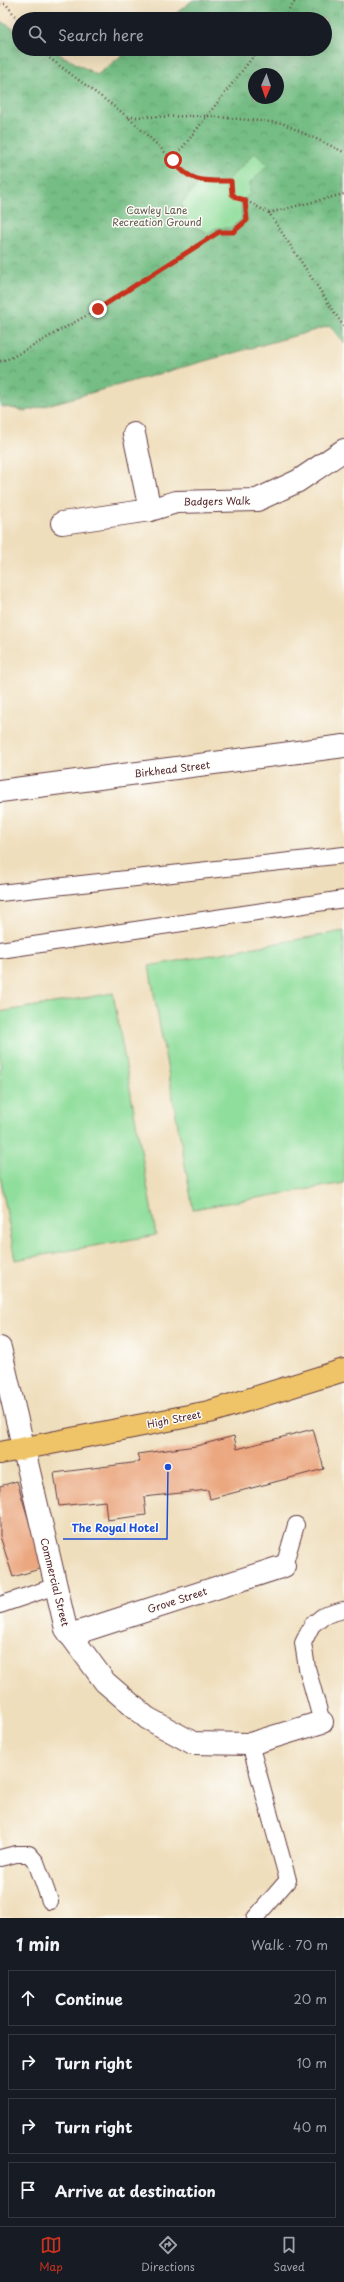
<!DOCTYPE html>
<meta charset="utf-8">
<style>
body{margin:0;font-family:"Playpen Sans",sans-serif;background:#242831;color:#f1f3f6}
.compass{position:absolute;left:248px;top:68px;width:36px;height:36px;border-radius:50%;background:#171b24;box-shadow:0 4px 16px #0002;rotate:182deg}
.stop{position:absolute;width:12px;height:12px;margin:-9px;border:3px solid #c8321e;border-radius:50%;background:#fff}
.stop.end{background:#c8321e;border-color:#fff;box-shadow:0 1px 4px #0008}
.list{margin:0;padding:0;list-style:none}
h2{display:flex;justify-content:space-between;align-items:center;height:52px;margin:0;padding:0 16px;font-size:17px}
h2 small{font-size:13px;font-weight:400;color:#9ea1a6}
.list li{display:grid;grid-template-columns:26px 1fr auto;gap:12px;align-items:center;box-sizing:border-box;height:56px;margin:0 8px 8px;padding:0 8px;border:1px solid #363941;border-radius:0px}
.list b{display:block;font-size:15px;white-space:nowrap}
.list em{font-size:13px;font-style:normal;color:#9ea1a6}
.icon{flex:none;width:22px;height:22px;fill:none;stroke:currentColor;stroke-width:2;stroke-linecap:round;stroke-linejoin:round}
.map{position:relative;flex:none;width:344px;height:1918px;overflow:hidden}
.search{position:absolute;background:#171b24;box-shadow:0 4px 16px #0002;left:12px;right:12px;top:12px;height:44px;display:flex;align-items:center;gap:10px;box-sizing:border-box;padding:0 14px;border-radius:22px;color:#9ea1a6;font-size:15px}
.sheet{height:308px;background:#171b24}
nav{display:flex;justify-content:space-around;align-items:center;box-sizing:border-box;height:56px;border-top:1px solid #363941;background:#171b24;font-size:11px;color:#9ea1a6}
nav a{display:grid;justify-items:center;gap:2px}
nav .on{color:#c8321e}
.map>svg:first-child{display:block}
.forest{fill:url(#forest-crowns);stroke:#5f6e58;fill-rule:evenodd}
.park{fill:#90de9c;stroke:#6d7e64}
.building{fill:#eba780}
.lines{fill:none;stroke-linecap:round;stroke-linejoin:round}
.service-casing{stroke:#633c41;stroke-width:18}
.minor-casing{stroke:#633c41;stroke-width:24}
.primary-casing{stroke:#633c41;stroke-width:24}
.path{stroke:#633c41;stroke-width:2.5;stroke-dasharray:1 3;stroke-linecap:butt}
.service{stroke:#fff;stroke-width:16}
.minor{stroke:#fff;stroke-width:22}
.primary{stroke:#efc469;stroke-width:22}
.route{stroke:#c8321e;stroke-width:5}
.labels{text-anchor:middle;stroke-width:3;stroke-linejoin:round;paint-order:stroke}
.park-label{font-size:10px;fill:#5f584d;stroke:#fdfcf7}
.street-label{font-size:10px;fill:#4a1f2b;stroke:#fdfcf7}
.leader{fill:none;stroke:#1d4ed8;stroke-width:1.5}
.callout-dot{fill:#1d4ed8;stroke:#fdfcf7;stroke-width:1.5}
.callout-label{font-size:11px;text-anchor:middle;font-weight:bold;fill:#1d4ed8;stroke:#fdfcf7;stroke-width:3;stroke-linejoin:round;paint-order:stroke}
</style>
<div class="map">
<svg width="344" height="1918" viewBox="0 0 344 1918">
<defs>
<pattern id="forest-crowns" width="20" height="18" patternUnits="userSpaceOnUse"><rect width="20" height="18" fill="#74bd84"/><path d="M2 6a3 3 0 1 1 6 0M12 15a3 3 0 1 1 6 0" fill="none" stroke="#61996c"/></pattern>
</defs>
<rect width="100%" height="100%" fill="#fdfcf7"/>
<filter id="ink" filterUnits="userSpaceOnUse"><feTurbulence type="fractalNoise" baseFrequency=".025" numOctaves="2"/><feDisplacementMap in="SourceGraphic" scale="8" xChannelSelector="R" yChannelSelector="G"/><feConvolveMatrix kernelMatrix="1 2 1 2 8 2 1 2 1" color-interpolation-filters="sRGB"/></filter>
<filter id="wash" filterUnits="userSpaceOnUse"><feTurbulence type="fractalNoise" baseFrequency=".012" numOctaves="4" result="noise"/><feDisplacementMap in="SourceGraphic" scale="16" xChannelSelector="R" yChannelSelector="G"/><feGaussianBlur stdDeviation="0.9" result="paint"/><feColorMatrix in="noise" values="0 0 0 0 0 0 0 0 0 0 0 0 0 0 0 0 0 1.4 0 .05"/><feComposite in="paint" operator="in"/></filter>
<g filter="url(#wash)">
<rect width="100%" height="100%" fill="#efdebc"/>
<path class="forest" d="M193 0H344V343L330 326 26 411 0 406V21L19 32V49H50L97 75 130 49H325V19H169ZM254 74H278V98H254Z"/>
<g class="park">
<polygon points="255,153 268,165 250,183 250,193 241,203 242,219 231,228 216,228 208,233 188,223 181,204 198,184 224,184"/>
<polygon points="344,931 344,1183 193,1209 149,966"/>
<polygon points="113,993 156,1235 15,1260 0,1175 0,1012"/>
</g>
<g id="blocks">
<g class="building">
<polygon points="313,1429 324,1469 210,1499 208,1490 144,1497 146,1515 107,1520 105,1501 59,1506 54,1473 140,1462 137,1454 196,1446 234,1436 237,1449"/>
<polygon points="17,1481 43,1568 13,1577 0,1536 0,1486"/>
</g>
</g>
</g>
<g filter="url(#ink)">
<use href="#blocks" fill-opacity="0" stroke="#633c41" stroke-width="1"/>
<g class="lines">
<g class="service-casing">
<g id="service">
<polyline points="0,893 344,855"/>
<polyline points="0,950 344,899"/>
<polyline points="284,1566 296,1525"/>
<polyline points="0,1605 56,1586"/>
<polyline points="322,1722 307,1668 303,1643 312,1625 323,1616 343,1610"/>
<polyline points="250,1744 288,1880 255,1918"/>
<polyline points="0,1858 16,1854 29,1854 36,1862 50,1901"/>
</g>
</g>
<g class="minor-casing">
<g id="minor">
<polyline points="134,434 150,510"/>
<polyline points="62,523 150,510 176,502 257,500 298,481 344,450"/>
<polyline points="0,791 344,746"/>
<polyline points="0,1348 66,1629 105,1682 147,1718 193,1743 250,1744 322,1722"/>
<polyline points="70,1635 284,1566"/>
</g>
</g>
<g class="primary-casing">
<polyline id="primary" points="0,1453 209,1412 344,1370"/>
</g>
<g class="path">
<polyline points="0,4 6,4 19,21"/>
<polyline points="282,19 296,0"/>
<polyline points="42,49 48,57 128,117 173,160 181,171 200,181 231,181 232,194 237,198 245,200 269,213 344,327"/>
<polyline points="128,117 207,116 282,123 344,152"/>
<polyline points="173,160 259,49"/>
<polyline points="269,213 344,194"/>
<polyline points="0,361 11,358 98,309 219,232 233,232 247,220 245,201"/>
</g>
<use href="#service" class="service"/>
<use href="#minor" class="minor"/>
<use href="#primary" class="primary"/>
</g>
</g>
<g class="lines" filter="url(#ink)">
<path class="route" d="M98 309 219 232H233L247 220 245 200 237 198 232 194 231 181C205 181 189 183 173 160"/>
</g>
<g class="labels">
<g class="park-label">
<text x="157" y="214">Cawley Lane<tspan x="157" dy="12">Recreation Ground</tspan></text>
</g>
<g class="street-label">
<text transform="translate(217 501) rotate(-1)" y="4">Badgers Walk</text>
<text transform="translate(172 769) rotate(-7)" y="4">Birkhead Street</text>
<text transform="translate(174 1419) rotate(-11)" y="4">High Street</text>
<text transform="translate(55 1582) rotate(76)" y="4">Commercial Street</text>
<text transform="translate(177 1600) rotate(-18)" y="4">Grove Street</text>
</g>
</g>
<path class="leader" d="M168 1467L167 1539H63"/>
<circle class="callout-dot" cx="168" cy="1467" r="4"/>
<g class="callout-label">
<text x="115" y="1532">The Royal Hotel</text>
</g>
</svg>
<svg class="compass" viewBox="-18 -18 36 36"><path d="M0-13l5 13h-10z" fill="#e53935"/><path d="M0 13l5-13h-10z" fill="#9ea1a6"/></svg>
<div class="stop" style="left:173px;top:160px"></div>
<div class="stop end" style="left:98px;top:309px"></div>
<div class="search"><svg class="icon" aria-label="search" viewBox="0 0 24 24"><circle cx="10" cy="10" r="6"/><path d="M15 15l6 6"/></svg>Search here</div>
</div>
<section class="sheet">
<h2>1 min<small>Walk · 70 m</small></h2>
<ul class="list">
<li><svg class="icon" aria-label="ahead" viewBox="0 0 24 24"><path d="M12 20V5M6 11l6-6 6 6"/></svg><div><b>Continue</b></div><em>20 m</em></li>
<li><svg class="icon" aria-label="right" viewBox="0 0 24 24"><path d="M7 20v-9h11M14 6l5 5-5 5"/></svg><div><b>Turn right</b></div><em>10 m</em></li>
<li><svg class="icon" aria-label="right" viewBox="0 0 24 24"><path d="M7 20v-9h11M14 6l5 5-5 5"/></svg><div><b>Turn right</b></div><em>40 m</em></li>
<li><svg class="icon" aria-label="arrive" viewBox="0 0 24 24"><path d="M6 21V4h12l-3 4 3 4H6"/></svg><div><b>Arrive at destination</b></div></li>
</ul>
</section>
<nav>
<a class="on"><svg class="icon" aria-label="map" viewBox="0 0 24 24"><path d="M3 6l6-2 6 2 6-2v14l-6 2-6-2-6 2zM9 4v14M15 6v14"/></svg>Map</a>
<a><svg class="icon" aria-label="directions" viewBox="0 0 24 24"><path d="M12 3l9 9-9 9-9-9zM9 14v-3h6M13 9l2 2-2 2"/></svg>Directions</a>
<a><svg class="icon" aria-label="saved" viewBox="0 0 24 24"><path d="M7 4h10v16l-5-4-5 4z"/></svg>Saved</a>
</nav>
